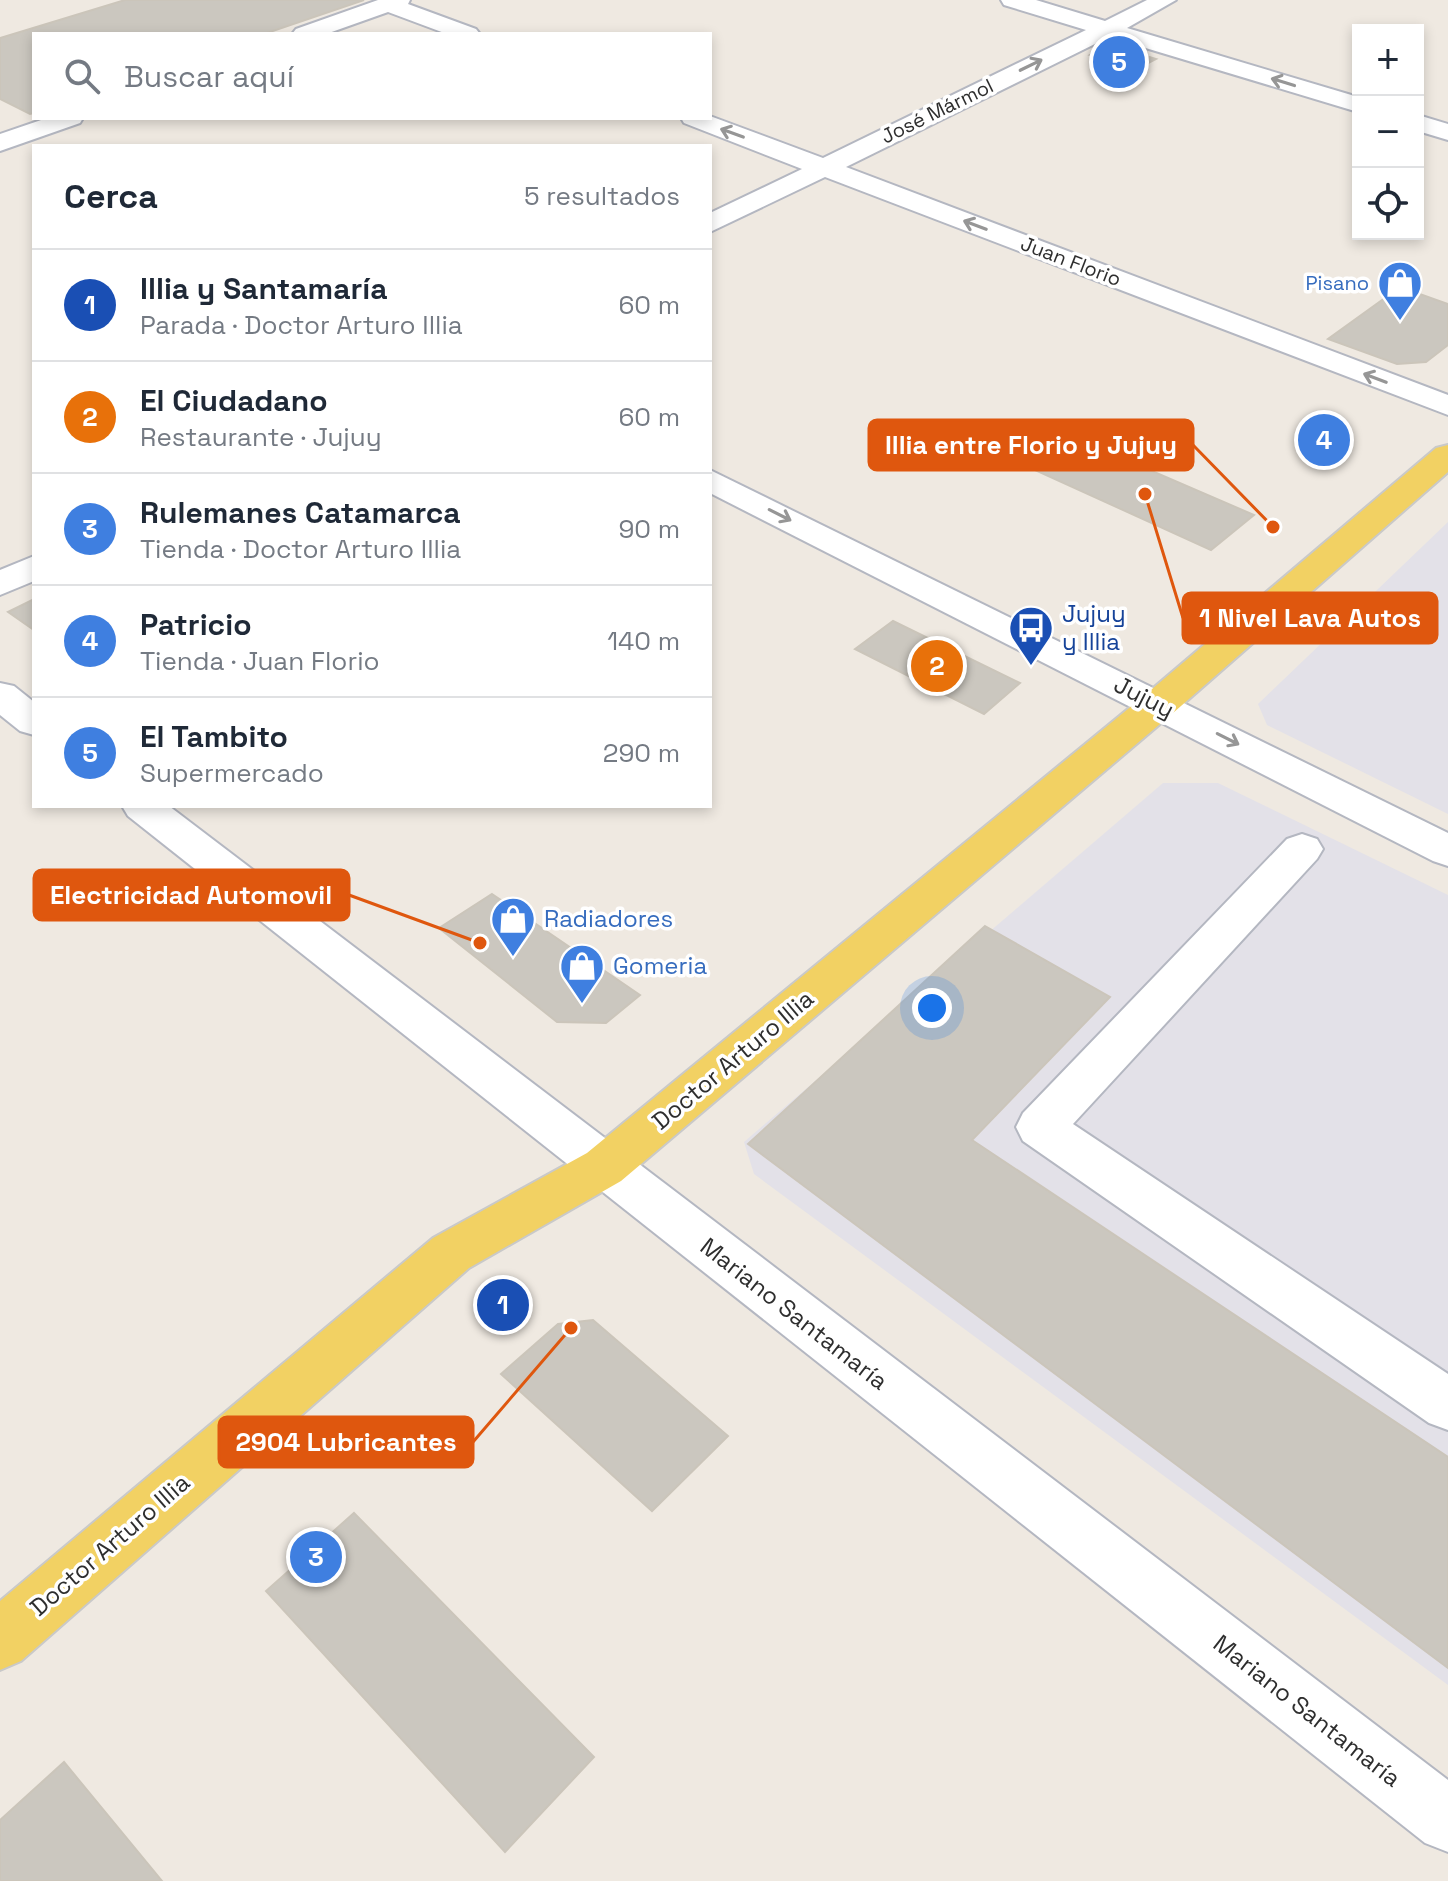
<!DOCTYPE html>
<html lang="es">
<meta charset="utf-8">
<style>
body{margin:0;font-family:"Space Grotesk",sans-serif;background:#f6f6f7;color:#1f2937}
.controls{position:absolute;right:24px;top:24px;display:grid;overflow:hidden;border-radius:0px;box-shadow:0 4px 12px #0003}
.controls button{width:72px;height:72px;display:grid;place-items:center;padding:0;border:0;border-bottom:2px solid #e0e1e3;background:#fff;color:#1f2937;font:40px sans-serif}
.you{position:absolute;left:932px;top:1008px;width:28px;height:28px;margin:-20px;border:6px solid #fff;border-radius:50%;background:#1a73e8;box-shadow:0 0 0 12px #1a73e833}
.badge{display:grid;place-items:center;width:52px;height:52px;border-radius:50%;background:#0b8043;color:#fff;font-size:26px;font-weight:700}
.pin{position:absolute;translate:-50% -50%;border:4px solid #fff;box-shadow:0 2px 8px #0006}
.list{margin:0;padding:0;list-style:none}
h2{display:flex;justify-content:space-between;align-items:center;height:104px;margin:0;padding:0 32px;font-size:34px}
h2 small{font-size:26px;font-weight:400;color:#747a83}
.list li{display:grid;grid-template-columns:52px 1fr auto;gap:24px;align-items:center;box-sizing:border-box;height:112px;padding:0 32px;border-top:2px solid #e0e1e3}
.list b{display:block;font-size:30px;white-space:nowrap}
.list p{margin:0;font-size:26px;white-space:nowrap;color:#747a83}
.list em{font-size:26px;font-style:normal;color:#747a83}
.icon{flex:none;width:44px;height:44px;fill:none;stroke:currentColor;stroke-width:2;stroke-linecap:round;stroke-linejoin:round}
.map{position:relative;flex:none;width:1448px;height:1881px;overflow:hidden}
.search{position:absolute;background:#fff;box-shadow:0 4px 12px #0003;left:32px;top:32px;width:680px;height:88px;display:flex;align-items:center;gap:20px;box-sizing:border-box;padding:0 28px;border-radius:0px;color:#747a83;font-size:30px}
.panel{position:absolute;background:#fff;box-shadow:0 4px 12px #0003;left:32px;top:144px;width:680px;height:664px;border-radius:0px}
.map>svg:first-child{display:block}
.industrial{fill:#e3e1e8}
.building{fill:#cbc7bf;stroke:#cbc5ba;stroke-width:2}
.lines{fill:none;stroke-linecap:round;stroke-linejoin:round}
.minor-casing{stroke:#b4b7c1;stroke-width:4}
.major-casing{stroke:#c9c9c9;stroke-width:4}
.minor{fill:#fff;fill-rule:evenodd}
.major{fill:#f2d163;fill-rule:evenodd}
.oneway{stroke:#969696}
.labels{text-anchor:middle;stroke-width:7;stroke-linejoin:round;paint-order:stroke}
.far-street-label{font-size:20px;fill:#2e2e2e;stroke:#fff}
.far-shop-label{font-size:20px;fill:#366cbe;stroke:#fff;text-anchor:end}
.transit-label{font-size:24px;fill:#164399;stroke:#fff;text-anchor:start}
.street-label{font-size:24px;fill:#2e2e2e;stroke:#fff}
.shop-label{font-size:24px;fill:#366cbe;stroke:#fff;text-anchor:start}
.leader{fill:none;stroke:#df570e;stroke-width:3}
.callout-dot{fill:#df570e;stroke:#fff;stroke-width:3}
.callout{fill:#df570e;stroke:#df570e;stroke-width:3}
.callout-label{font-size:26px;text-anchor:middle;font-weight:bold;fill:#fff}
</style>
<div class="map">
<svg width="1448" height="1881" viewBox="0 0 1448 1881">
<rect width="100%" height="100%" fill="#efe9e1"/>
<g class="industrial">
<polygon points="1448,522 1448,814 1267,725 1258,704"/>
<polygon points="1163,783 1218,783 1448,895 1448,1685 754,1174 744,1142"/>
</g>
<g class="building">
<polygon points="125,0 364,0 264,34 34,34 34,113 30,114 0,99 0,38"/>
<polygon points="1110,45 1156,59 1135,70 1090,55"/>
<polygon points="1400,287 1448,304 1448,345 1426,362 1397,364 1328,339"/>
<polygon points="1036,421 1254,515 1211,550 991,450"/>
<polygon points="34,599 34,630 8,612"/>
<polygon points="893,621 1020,683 984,714 855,649"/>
<polygon points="492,894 640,995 606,1023 557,1022 439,928"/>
<polygon points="985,926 1110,997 972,1140 1448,1457 1448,1668 748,1144"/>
<polygon points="593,1320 728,1436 652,1511 501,1374 558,1324"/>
<polygon points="354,1513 594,1757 505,1852 266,1591"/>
<polygon points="64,1762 162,1881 0,1881 0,1820"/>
</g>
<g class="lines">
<g class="minor-casing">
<g id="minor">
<polygon points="378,0 410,0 408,4 476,29 480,34 447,34 388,12 326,34 292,34 296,29"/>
<polygon points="1001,0 1036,0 1105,21 1147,0 1176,0 1127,28 1358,97 1358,112 1109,37 846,167 1448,395 1448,415 825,177 710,232 710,213 802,169 684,123 681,118 710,116 823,158 1086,30 1004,5"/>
<polygon points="1418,115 1448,124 1448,140 1418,131"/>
<polygon points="47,118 83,118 80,123 0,151 0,134"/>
<polygon points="710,470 1448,833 1448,866 1433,861 710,493"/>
<polygon points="34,556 34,581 0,595 0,570"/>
<polygon points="0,683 14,686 34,702 34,735 20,731 0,715"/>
<polygon points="122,806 169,806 1448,1780 1448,1852 1425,1843 128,816"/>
<polygon points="1302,834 1317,839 1323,849 1317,859 1073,1124 1448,1374 1448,1430 1429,1423 1023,1141 1016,1127 1023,1113 1287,839"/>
</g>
</g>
<g class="major-casing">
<polygon id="major" points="1448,445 1448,472 1173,713 621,1181 469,1268 21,1661 0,1670 0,1601 433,1238 587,1153 1145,695 1436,448"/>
</g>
<use href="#minor" class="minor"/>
<use href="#major" class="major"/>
</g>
<defs><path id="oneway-shaft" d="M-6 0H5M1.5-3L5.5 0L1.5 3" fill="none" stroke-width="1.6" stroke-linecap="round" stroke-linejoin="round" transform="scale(2)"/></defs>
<g class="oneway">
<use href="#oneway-shaft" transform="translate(1031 65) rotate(-26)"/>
<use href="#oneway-shaft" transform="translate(1283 82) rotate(-163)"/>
<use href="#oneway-shaft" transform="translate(732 133) rotate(-160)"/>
<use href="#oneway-shaft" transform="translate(975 225) rotate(-159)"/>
<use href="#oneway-shaft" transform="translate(1375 378) rotate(-159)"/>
<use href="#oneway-shaft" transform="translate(780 515) rotate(27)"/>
<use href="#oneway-shaft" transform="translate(1228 739) rotate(27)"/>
</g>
<defs>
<g id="shop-pin" transform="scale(2.3)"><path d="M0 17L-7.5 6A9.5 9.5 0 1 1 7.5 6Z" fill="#3f7fe0" stroke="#fff"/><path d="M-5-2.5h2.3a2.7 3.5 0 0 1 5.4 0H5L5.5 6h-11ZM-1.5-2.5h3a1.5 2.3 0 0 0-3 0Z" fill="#fff"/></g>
<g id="bus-pin" transform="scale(2.3)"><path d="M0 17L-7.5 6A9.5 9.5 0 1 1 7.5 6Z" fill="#1a4fb4" stroke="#fff"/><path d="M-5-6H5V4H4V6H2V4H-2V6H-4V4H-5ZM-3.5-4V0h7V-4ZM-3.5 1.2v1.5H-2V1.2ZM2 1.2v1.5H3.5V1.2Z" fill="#fff"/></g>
</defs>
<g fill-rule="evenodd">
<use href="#shop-pin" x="1400" y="283"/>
<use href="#bus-pin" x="1031" y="628"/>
<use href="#shop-pin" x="513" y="919"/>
<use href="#shop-pin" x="582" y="966"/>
</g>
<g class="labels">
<g class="far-street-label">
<text transform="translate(937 111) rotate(-26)" y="7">José Mármol</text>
<text transform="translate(1071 261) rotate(21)" y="7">Juan Florio</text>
</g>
<g class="far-shop-label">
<text x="1369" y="290">Pisano</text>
</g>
<g class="transit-label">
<text x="1062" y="622">Jujuy<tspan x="1062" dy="28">y Illia</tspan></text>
</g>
<g class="street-label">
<text transform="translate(1144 697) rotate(27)" y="8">Jujuy</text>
<text transform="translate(733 1060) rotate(-40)" y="8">Doctor Arturo Illia</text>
<text transform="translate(794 1314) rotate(38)" y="8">Mariano Santamaría</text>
<text transform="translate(110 1545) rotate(-41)" y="8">Doctor Arturo Illia</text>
<text transform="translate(1307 1711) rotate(38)" y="8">Mariano Santamaría</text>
</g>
<g class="shop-label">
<text x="544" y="927">Radiadores</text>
<text x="613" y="974">Gomeria</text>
</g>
</g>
<path class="leader" d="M1273 527L1193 445M1145 494L1183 618M480 943L349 895M571 1328L473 1442"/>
<g class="callout-dot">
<circle cx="1273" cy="527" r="8"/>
<circle cx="1145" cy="494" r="8"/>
<circle cx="480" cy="943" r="8"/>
<circle cx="571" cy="1328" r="8"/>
</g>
<g class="callout">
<rect x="869" y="420" width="324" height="50" rx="8"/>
<rect x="1183" y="593" width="254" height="50" rx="8"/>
<rect x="34" y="870" width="315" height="50" rx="8"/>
<rect x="219" y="1417" width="254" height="50" rx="8"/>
</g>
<g class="callout-label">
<text x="1031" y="454">Illia entre Florio y Jujuy</text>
<text x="1310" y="627">1 Nivel Lava Autos</text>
<text x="191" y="904">Electricidad Automovil</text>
<text x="346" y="1451">2904 Lubricantes</text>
</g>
</svg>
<div class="controls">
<button>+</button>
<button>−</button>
<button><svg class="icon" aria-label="locate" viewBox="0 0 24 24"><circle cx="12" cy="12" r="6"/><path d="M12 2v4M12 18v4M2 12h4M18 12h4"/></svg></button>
</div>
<div class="you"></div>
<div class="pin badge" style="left:503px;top:1305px;background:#1a4fb4">1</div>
<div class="pin badge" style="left:937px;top:666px;background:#e8710a">2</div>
<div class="pin badge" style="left:316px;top:1557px;background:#3f7fe0">3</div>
<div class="pin badge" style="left:1324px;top:440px;background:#3f7fe0">4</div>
<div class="pin badge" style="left:1119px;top:62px;background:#3f7fe0">5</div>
<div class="search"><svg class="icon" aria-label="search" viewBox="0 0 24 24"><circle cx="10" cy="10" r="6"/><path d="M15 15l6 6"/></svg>Buscar aquí</div>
<section class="panel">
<h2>Cerca<small>5 resultados</small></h2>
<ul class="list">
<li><span class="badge" style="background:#1a4fb4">1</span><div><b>Illia y Santamaría</b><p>Parada · Doctor Arturo Illia</p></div><em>60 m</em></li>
<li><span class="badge" style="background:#e8710a">2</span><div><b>El Ciudadano</b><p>Restaurante · Jujuy</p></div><em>60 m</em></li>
<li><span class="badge" style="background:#3f7fe0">3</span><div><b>Rulemanes Catamarca</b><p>Tienda · Doctor Arturo Illia</p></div><em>90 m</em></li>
<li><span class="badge" style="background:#3f7fe0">4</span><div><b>Patricio</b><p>Tienda · Juan Florio</p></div><em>140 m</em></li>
<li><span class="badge" style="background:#3f7fe0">5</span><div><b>El Tambito</b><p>Supermercado</p></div><em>290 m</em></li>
</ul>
</section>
</div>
